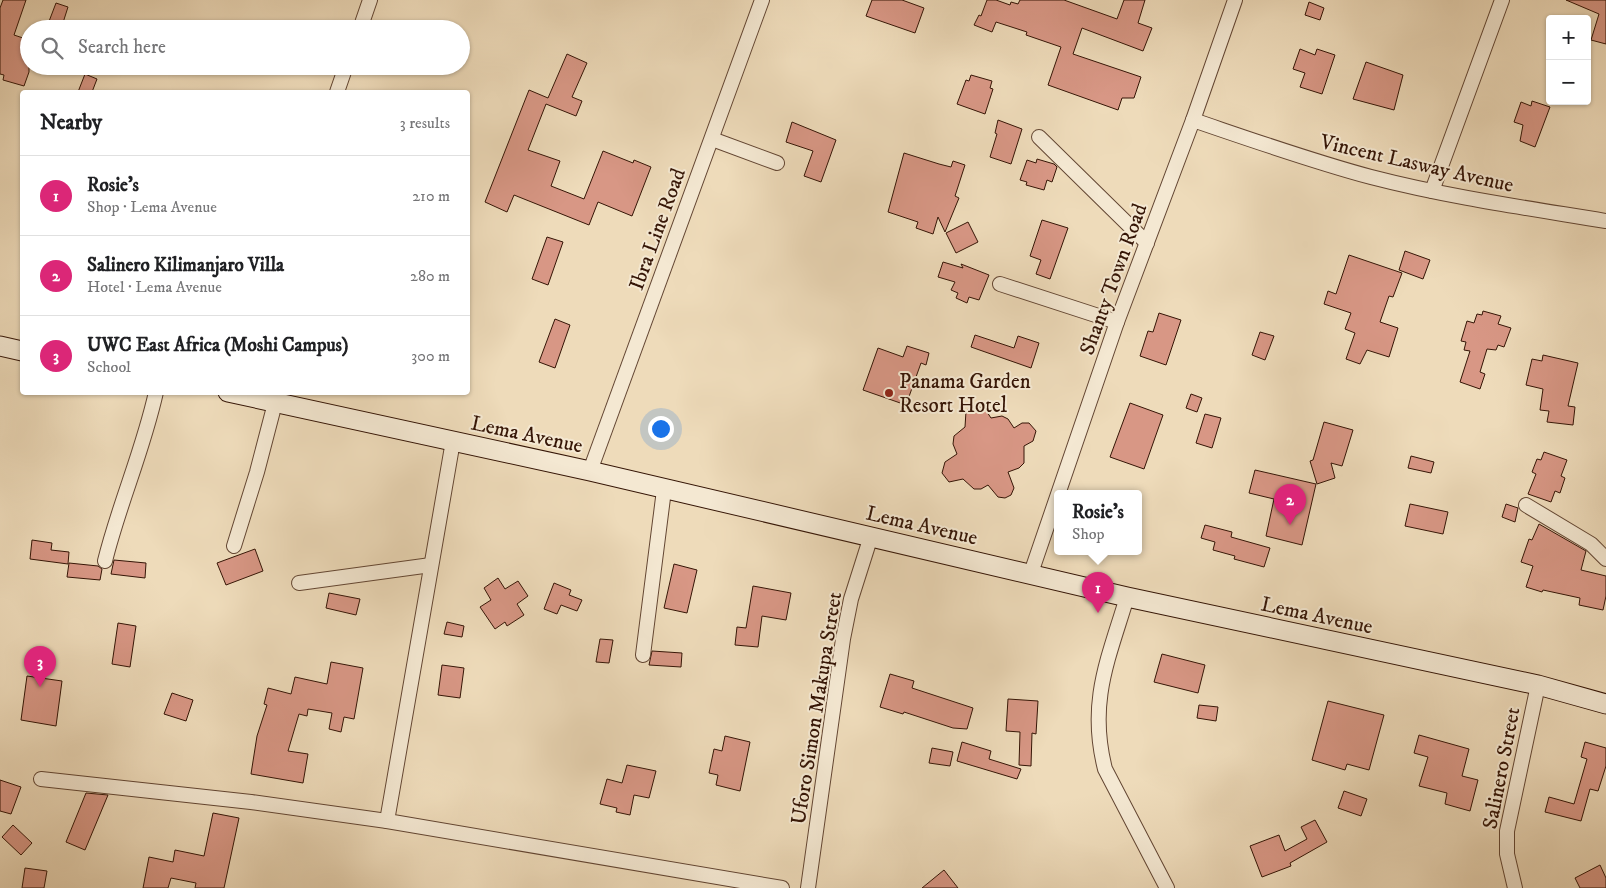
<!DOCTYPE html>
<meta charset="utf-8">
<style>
body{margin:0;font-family:"IM FELL DW Pica",serif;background:#f2f2f2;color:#202124}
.controls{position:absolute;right:15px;top:15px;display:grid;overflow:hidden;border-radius:5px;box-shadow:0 1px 4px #0004}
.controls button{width:45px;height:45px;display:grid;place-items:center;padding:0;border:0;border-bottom:1px solid #e0e0e0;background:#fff;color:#202124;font:25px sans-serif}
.you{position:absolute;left:660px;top:428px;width:18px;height:18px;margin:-12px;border:4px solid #fff;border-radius:50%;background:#1a73e8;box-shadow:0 0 0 8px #1a73e833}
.badge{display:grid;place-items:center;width:32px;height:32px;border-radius:50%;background:#db2777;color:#fff;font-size:16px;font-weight:700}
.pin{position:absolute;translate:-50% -41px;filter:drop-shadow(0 1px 2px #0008)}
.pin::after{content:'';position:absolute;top:26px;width:18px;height:15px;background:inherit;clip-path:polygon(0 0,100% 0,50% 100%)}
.popup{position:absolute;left:1054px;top:490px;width:88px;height:65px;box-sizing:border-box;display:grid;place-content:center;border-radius:5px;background:#fff;filter:drop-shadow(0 1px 4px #0005);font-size:16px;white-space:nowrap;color:#757577}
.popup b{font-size:19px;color:#202124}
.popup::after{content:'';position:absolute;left:50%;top:100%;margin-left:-10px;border:10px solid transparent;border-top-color:#fff}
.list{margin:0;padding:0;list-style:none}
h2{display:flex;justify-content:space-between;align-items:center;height:65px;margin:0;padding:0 20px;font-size:21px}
h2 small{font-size:16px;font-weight:400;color:#757577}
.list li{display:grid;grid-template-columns:32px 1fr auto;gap:15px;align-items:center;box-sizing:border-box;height:80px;padding:0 20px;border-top:1px solid #e0e0e0}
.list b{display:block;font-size:19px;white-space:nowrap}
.list p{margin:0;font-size:16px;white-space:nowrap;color:#757577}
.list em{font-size:16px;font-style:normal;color:#757577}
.icon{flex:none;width:28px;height:28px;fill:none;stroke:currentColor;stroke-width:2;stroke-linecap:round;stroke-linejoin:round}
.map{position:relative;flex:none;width:1606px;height:888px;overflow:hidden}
.search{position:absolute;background:#fff;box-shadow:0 1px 4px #0004;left:20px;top:20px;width:450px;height:55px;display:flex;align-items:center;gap:12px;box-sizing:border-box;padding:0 18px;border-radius:28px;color:#757577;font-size:19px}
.panel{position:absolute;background:#fff;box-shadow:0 1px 4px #0004;left:20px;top:90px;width:450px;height:305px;border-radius:5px}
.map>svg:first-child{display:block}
.building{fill:#d89785;stroke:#351506}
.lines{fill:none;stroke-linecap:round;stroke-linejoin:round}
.street-casing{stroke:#634633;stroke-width:16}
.secondary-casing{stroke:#351506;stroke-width:21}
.street{stroke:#f4e8d2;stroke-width:14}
.secondary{stroke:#f4e8d2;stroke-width:19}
.poi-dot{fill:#8f2418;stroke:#f4e8d2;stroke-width:2}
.labels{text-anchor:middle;stroke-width:4;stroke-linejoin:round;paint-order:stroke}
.street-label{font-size:21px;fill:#351506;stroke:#f4e8d2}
.poi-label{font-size:21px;fill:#351506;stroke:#f4e8d2;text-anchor:start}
</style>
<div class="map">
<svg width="1606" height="888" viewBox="0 0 1606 888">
<rect width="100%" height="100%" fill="#eedbba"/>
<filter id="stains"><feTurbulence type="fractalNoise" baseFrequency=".004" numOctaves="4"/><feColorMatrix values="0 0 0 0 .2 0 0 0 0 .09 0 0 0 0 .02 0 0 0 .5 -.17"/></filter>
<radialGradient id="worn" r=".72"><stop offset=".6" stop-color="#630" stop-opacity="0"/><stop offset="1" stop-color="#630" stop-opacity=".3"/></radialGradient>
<g class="building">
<polygon points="3,0 26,0 14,35 29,40 29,72 24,86 3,80 4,75 0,74 0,8"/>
<polygon points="872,0 902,0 924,8 915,33 866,16"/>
<polygon points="987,0 996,0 1010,5 1011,2 1018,4 1020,0 1064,0 1117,19 1124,0 1145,0 1138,23 1152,28 1143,51 1082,28 1073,54 1141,77 1134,98 1122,98 1118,110 1048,85 1061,47 1026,35 1027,32 996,22 992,32 974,25 979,15 981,16"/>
<polygon points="1566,0 1606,0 1606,44 1591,40 1599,14"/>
<polygon points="1309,2 1324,8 1320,20 1305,15"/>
<polygon points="56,3 68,7 61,29 48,24"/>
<polygon points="1300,49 1315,55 1317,49 1335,55 1322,94 1300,87 1305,73 1293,69"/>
<polygon points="567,54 587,63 572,97 582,101 576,116 546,104 528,150 560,161 551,186 584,199 603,151 633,163 634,160 651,167 632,216 598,202 589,225 514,195 507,212 485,202 529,90 548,98"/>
<polygon points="1366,62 1403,75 1394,110 1353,99"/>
<polygon points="85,74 97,79 92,92 78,92"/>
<polygon points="971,75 992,81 990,88 993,89 985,114 957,104 966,80 969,81"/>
<polygon points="1532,101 1550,107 1535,147 1520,141 1523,125 1514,122 1521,102 1531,106"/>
<polygon points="998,120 1022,129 1011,164 990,157 997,134 995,133"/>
<polygon points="792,122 836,140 821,182 804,176 813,151 786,142"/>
<polygon points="904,153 939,164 951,167 953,161 965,165 955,196 959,198 945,232 938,217 933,234 916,228 918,222 888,212"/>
<polygon points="1037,159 1054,164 1057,167 1052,182 1047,180 1044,190 1026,185 1027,182 1020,180 1027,160 1036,163"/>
<polygon points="1042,220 1068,228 1050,279 1036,274 1041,260 1030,256"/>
<polygon points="968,222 978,242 956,253 946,233"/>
<polygon points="547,237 563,242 548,285 532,279"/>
<polygon points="1405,251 1430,260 1423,279 1399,270"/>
<polygon points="1349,255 1402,273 1393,297 1389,296 1380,322 1398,328 1389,357 1367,350 1360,364 1346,359 1355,333 1345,329 1351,313 1324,304 1328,291 1336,294"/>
<polygon points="943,262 963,268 961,264 989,275 979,300 969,297 967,303 956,298 958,293 951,290 955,282 938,277"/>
<polygon points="1483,311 1501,316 1498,324 1511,328 1504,347 1498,345 1496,350 1487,349 1480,372 1485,374 1480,389 1460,382 1470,351 1464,350 1466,342 1461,341 1467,321 1474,323 1477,314 1482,315"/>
<polygon points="1159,313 1181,320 1166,365 1140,356 1148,331 1153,332"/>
<polygon points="555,319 570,325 555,368 539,362"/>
<polygon points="1260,332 1274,336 1265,360 1252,355"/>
<polygon points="975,335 1014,348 1018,336 1039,343 1031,368 971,347"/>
<polygon points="907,346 929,353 926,365 921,363 906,405 863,390 878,348 903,357"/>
<polygon points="1543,355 1578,363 1568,406 1575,407 1573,425 1547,422 1549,411 1540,410 1543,389 1526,385 1532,359 1542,361"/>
<polygon points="1191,394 1202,398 1197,412 1186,408"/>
<polygon points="1130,403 1163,415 1144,469 1110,457"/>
<polygon points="975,405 985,409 991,418 1002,416 1008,419 1014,428 1022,423 1029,423 1036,431 1033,441 1024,446 1024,463 1019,468 1008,472 1014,488 1011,495 1005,498 998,497 988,485 981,489 974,489 963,479 949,482 942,473 945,462 957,454 953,444 954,436 965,427 966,411"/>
<polygon points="1205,414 1221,418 1212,448 1196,443"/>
<polygon points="1324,422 1353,430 1342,466 1331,463 1335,478 1317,484 1310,461 1313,460"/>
<polygon points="1544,452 1567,460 1561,476 1565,478 1560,493 1555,491 1551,502 1528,494 1536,474 1532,472 1537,459 1541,460"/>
<polygon points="1411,456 1434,462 1431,473 1408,468"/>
<polygon points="1255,470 1316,484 1302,545 1266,536 1274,499 1249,493"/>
<polygon points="1410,504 1448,512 1443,534 1405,526"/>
<polygon points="1506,504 1518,508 1515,522 1502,517"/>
<polygon points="1539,524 1586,551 1581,570 1606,576 1606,596 1603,610 1579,605 1580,598 1543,590 1542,592 1526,587 1533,566 1521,562 1529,539 1532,540"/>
<polygon points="1205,525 1232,532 1231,537 1270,548 1264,567 1234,559 1235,556 1213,550 1215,542 1201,538"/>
<polygon points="32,540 52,543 51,550 69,552 68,564 30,559"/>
<polygon points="255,549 263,571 226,585 217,563"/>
<polygon points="114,560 146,563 145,578 111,574"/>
<polygon points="69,563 98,566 102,569 100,580 67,577"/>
<polygon points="674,564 697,570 687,613 664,608"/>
<polygon points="498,578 505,589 518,581 528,596 517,604 524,615 507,626 505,622 495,629 480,607 491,600 484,588"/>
<polygon points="554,583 571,590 569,595 582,600 577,611 561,605 557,614 544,609"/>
<polygon points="753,586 791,593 786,620 762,616 758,647 735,645 737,627 746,628"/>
<polygon points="329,593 360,599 356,615 326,608"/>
<polygon points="447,622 464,626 462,637 444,634"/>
<polygon points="118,623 136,626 130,667 112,664"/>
<polygon points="600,639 613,640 609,663 596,662"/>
<polygon points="652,651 682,653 681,667 649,665"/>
<polygon points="1162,654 1205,665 1198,693 1154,682"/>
<polygon points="331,662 363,668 354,719 344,717 341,732 329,729 332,713 308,709 307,716 299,714 288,751 308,754 303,783 251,774 257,736 267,705 264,704 268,688 291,694 295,677 327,684"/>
<polygon points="442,665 464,668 460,698 438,695"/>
<polygon points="890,674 914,681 912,688 973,708 967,729 953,728 904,712 903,714 880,707"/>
<polygon points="27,676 62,681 56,726 21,720"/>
<polygon points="172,693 193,700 186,721 164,714"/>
<polygon points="1008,699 1038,701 1036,734 1032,733 1031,766 1019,765 1020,732 1006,731"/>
<polygon points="1328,701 1384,715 1369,770 1347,764 1345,770 1312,760"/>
<polygon points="1199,705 1218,707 1216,721 1197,718"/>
<polygon points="1419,735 1469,749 1462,776 1478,780 1470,811 1445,804 1447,793 1419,786 1428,757 1414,753"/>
<polygon points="725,736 750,742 740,791 716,785 718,775 709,773 714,749 722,751"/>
<polygon points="962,742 991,751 989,759 1021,769 1017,779 957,761"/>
<polygon points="1585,742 1606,748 1606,766 1598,791 1590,789 1581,821 1545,812 1549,797 1574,804 1587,759 1581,757"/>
<polygon points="932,748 953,752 950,766 929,763"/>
<polygon points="627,765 656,771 649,798 634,795 630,815 616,812 617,808 600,804 607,779 622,783"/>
<polygon points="0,780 21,787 11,814 0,811"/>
<polygon points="1344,791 1367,799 1361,816 1338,808"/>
<polygon points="86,793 108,795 85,850 66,842"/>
<polygon points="213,813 239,818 224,888 195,888 196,883 171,878 168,888 143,888 149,857 173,862 175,850 204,856"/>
<polygon points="1315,820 1327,842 1290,863 1291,866 1262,877 1250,846 1279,835 1285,851 1307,839 1301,827"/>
<polygon points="13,825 32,843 21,855 2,837"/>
<polygon points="1600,865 1606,878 1606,888 1580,888 1575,878"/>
<polygon points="25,868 47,871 44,888 22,888"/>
<polygon points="944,870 958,888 922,888"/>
</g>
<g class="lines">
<g class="street-casing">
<g id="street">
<polyline points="360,29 370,0"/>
<polyline points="337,92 346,66"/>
<path d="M1193 120C1252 140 1311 161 1371 177 1448 197 1527 208 1606 221"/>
<polyline points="1039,137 1147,243"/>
<polyline points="712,139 777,163"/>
<polyline points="1432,191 1502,0"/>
<polyline points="1000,284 1117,322"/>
<polyline points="590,471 762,0"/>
<polyline points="1526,505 1591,544 1606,559"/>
<polyline points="234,546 257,472 275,403"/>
<path d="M105 561C119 504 143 451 156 392"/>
<polyline points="1031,573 1117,322 1193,120 1235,0"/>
<polyline points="299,583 431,565"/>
<path d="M1127 597C1108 660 1088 702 1105 769L1167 888"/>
<polyline points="643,655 664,490"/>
<polyline points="41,779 251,802 387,821 782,888"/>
<polyline points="387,821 453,441"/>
<polyline points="808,888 843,639 851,599 871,536"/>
<polyline points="1515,888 1507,854 1507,831 1538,685"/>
</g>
</g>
<g class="secondary-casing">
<g id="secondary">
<polyline points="0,346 22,351"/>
<polyline points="228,392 590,471 1127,597 1538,685 1606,704"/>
</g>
</g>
<use href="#street" class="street"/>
<use href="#secondary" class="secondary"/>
</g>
<circle class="poi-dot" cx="889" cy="393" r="5"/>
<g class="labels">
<g class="street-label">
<text transform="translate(1417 163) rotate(13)" y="7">Vincent Lasway Avenue</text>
<text transform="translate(657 229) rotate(-70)" y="7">Ibra Line Road</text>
<text transform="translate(1113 279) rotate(-70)" y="7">Shanty Town Road</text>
<text transform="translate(527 434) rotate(12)" y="7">Lema Avenue</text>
<text transform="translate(922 525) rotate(13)" y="7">Lema Avenue</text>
<text transform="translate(1317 615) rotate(12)" y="7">Lema Avenue</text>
<text transform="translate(816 708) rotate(-81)" y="7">Uforo Simon Makupa Street</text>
<text transform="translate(1501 768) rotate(-79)" y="7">Salinero Street</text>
</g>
<g class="poi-label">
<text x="899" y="388">Panama Garden<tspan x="899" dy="24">Resort Hotel</tspan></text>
</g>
</g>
<rect width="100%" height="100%" filter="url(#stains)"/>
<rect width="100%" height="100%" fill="url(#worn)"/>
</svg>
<div class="controls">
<button>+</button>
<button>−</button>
</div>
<div class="you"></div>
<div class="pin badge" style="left:1098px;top:613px">1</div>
<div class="popup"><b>Rosie's</b>Shop</div>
<div class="pin badge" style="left:1290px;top:525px">2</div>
<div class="pin badge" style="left:40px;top:687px">3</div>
<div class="search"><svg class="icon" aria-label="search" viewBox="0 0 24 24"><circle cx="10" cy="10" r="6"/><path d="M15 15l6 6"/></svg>Search here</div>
<section class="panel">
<h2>Nearby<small>3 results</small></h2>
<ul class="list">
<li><span class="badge">1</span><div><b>Rosie's</b><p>Shop · Lema Avenue</p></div><em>210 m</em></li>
<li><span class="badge">2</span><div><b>Salinero Kilimanjaro Villa</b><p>Hotel · Lema Avenue</p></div><em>280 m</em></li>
<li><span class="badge">3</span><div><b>UWC East Africa (Moshi Campus)</b><p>School</p></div><em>300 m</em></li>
</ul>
</section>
</div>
